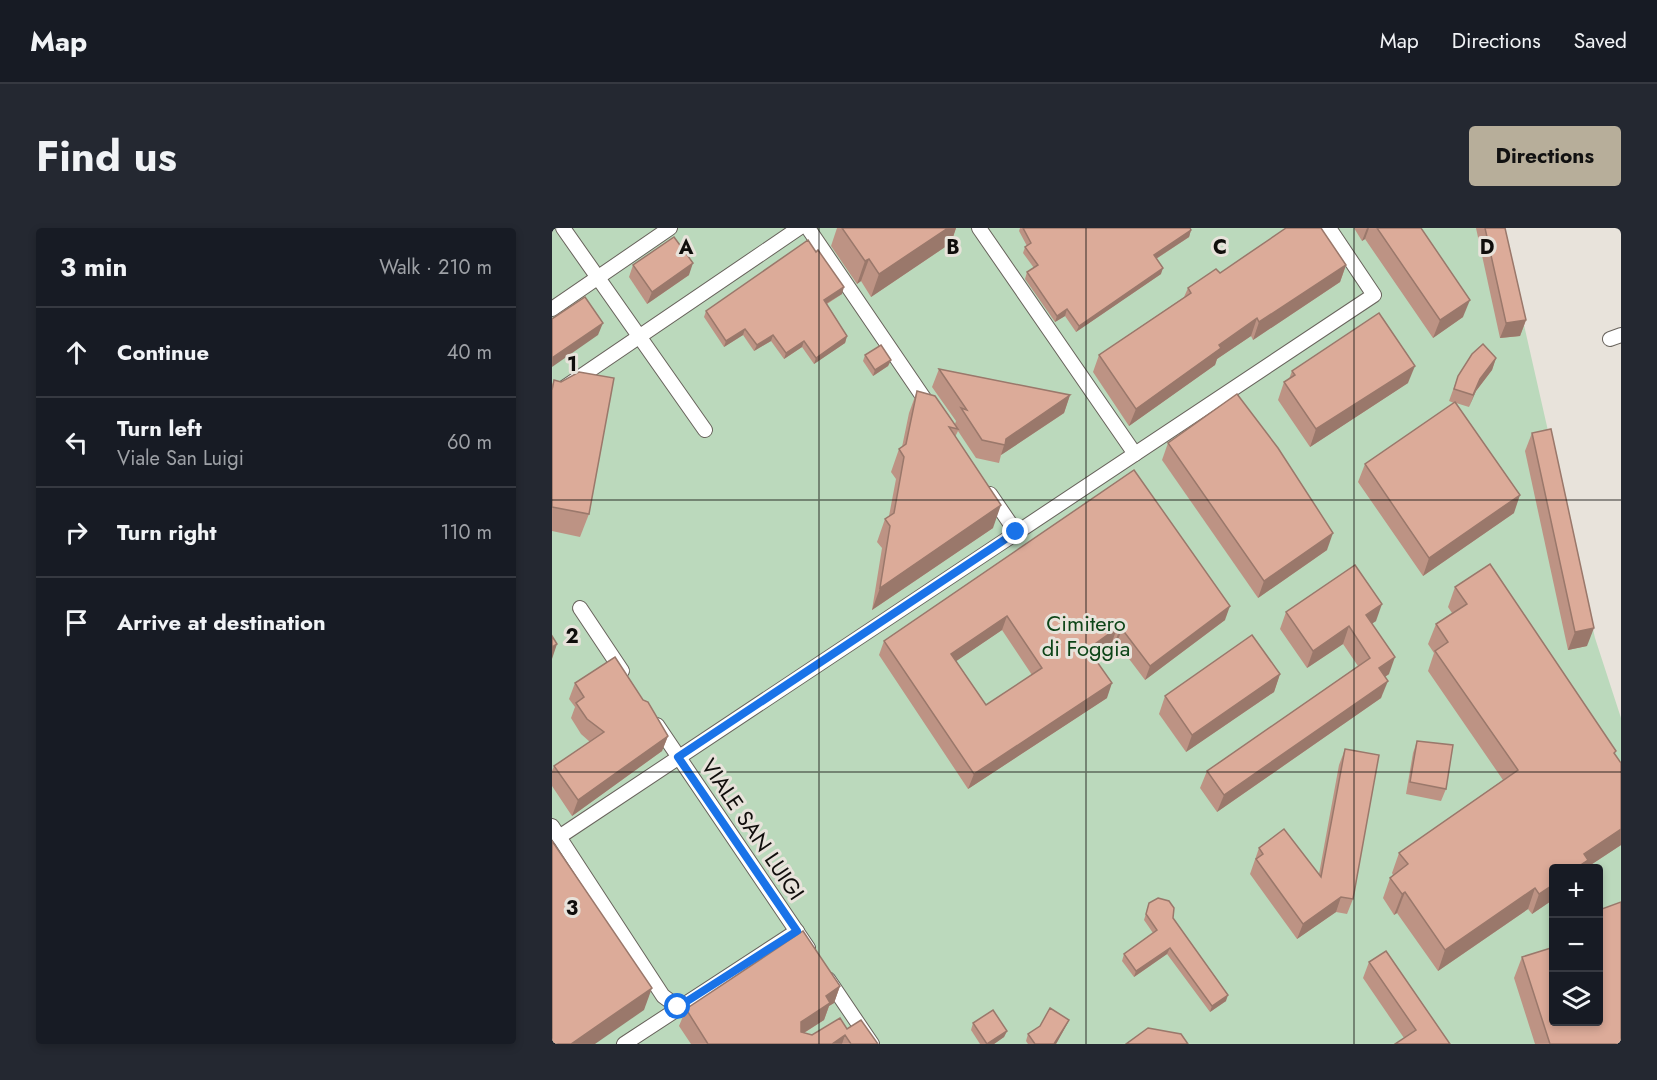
<!DOCTYPE html>
<meta charset="utf-8">
<style>
body{margin:0;font-family:Jost,sans-serif;background:#242831;color:#f1f3f6}
.controls{position:absolute;right:18px;bottom:18px;display:grid;overflow:hidden;border-radius:6px;box-shadow:0 3px 9px #0003}
.controls button{width:54px;height:54px;display:grid;place-items:center;padding:0;border:0;border-bottom:2px solid #363941;background:#171b24;color:#f1f3f6;font:30px sans-serif}
.stop{position:absolute;width:18px;height:18px;margin:-14px;border:4px solid #1a73e8;border-radius:50%;background:#fff}
.stop.end{background:#1a73e8;border-color:#fff;box-shadow:0 2px 6px #0008}
.list{margin:0;padding:0;list-style:none}
h2{display:flex;justify-content:space-between;align-items:center;height:78px;margin:0;padding:0 24px;font-size:26px}
h2 small{font-size:20px;font-weight:400;color:#9ea1a6}
.list li{display:grid;grid-template-columns:39px 1fr auto;gap:18px;align-items:center;box-sizing:border-box;height:90px;padding:0 24px;border-top:2px solid #363941}
.list b{display:block;font-size:22px;white-space:nowrap}
.list p{margin:0;font-size:20px;white-space:nowrap;color:#9ea1a6}
.list em{font-size:20px;font-style:normal;color:#9ea1a6}
.icon{flex:none;width:33px;height:33px;fill:none;stroke:currentColor;stroke-width:2;stroke-linecap:round;stroke-linejoin:round}
.map{position:relative;flex:none;width:1069px;height:816px;overflow:hidden;border-radius:6px}
header{display:flex;align-items:center;gap:36px;box-sizing:border-box;height:84px;padding:0 30px;background:#171b24;border-bottom:2px solid #363941}
header strong{font-size:28px}
nav{display:flex;gap:33px;margin-inline-start:auto;font-size:21px}
.intro{display:flex;align-items:center;justify-content:space-between;box-sizing:border-box;height:144px;padding:0 36px}
h1{margin:0;font-size:42px}
.button{padding:15px 27px;border-radius:6px;background:#b7ae9a;color:#111;font-size:21px;font-weight:700}
main{display:flex;gap:36px;padding:0 36px}
aside{flex:1;background:#171b24;border-radius:6px;box-shadow:0 3px 9px #0003}
.map>svg:first-child{display:block}
.green{fill:#bbd9bc;fill-rule:evenodd}
.lines{fill:none;stroke-linecap:round;stroke-linejoin:round}
.lane-casing{stroke:#68635c;stroke-width:16}
.lane{stroke:#fff;stroke-width:14}
.wall{fill:#bd9384;fill-rule:evenodd}
.shaded-wall{fill:#9a786b}
.building{fill:#dcab99;stroke:#9a786b;stroke-width:1.5;fill-rule:evenodd}
.route{stroke:#1a73e8;stroke-width:8}
.grid{fill:none;stroke:#100e0c;stroke-width:1.5;stroke-opacity:0.55}
.labels{text-anchor:middle;stroke-width:6;stroke-linejoin:round;paint-order:stroke}
.park-label{font-size:22px;fill:#0d4518;stroke:#e8e3db}
.street-label{font-size:22px;fill:#100e0c;stroke:#e8e3db}
.grid-label{font-size:20px;text-anchor:middle;font-weight:bold;fill:#100e0c;stroke:#e8e3db;stroke-width:6;stroke-linejoin:round;paint-order:stroke}
</style>
<header>
<strong>Map</strong>
<nav><a>Map</a><a>Directions</a><a>Saved</a></nav>
</header>
<div class="intro"><h1>Find us</h1><a class="button">Directions</a></div>
<main>
<aside>
<h2>3 min<small>Walk · 210 m</small></h2>
<ul class="list">
<li><svg class="icon" aria-label="ahead" viewBox="0 0 24 24"><path d="M12 20V5M6 11l6-6 6 6"/></svg><div><b>Continue</b></div><em>40 m</em></li>
<li><svg class="icon" aria-label="left" viewBox="0 0 24 24"><path d="M17 20v-9H6M10 6l-5 5 5 5"/></svg><div><b>Turn left</b><p>Viale San Luigi</p></div><em>60 m</em></li>
<li><svg class="icon" aria-label="right" viewBox="0 0 24 24"><path d="M7 20v-9h11M14 6l5 5-5 5"/></svg><div><b>Turn right</b></div><em>110 m</em></li>
<li><svg class="icon" aria-label="arrive" viewBox="0 0 24 24"><path d="M6 21V4h12l-3 4 3 4H6"/></svg><div><b>Arrive at destination</b></div></li>
</ul>
</aside>
<div class="map">
<svg width="1069" height="816" viewBox="0 0 1069 816">
<rect width="100%" height="100%" fill="#e8e3db"/>
<path class="green" d="M0 0H950L1043 410 1069 490V816H0ZM1002 640H1046V794H1002Z"/>
<g class="lines">
<g class="lane-casing">
<g id="lane">
<polyline points="11,0 153,202"/>
<polyline points="256,0 378,179"/>
<polyline points="427,0 583,226"/>
<polyline points="0,81 118,0"/>
<polyline points="1058,111 1069,107"/>
<polyline points="0,168 247,0"/>
<polyline points="438,266 464,304"/>
<polyline points="28,380 70,443"/>
<polyline points="105,497 256,720"/>
<polyline points="0,598 111,768 126,779"/>
<polyline points="7,609 822,67 777,0"/>
<polyline points="276,751 320,816"/>
<polyline points="72,816 245,703"/>
</g>
</g>
<use href="#lane" class="lane"/>
</g>
<g class="wall">
<polygon points="285,0 404,0 399,15 319,69 309,53 305,56 279,18"/>
<polygon points="468,0 638,0 639,2 637,9 604,31 609,46 524,104 513,88 503,94 473,51 475,44 482,40 471,25 473,19 475,18 467,3"/>
<polygon points="802,0 869,0 911,89 881,110 813,11 810,13"/>
<polygon points="924,0 953,0 974,92 968,108 948,110"/>
<polygon points="81,37 137,47 95,76 77,49"/>
<polygon points="794,37 788,54 701,112 699,108 665,131 663,137 577,198 541,144 547,127 632,69 636,60 668,45"/>
<polygon points="290,66 275,76 295,108 293,115 262,136 250,119 232,131 219,113 202,123 191,107 172,119 152,89 154,83"/>
<polygon points="313,127 339,132 336,138 321,148 311,133"/>
<polygon points="944,130 940,142 924,163 917,179 904,175 962,285 871,348 806,254 813,236 902,175 897,173 906,148"/>
<polygon points="387,141 518,167 512,185 449,227 447,235 424,230 406,203 403,209 441,300 320,382 330,320 325,314 333,291 337,288 344,251 339,244 347,221 350,219 357,185 365,163 403,196 404,193 380,159"/>
<polygon points="740,143 856,155 758,219 726,172 732,154 737,151"/>
<polygon points="2,152 37,286 28,309 0,303 0,157"/>
<polygon points="980,205 1035,418 1016,422 973,223"/>
<polygon points="616,215 775,322 706,370 610,232"/>
<path d="M582 242 673 392 593 452 565 415 562 417 560 414 541 428 555 470 416 561 327 427 332 413ZM450 402 480 447 434 477 404 433Z"/>
<polygon points="903,359 1063,527 1069,535 1069,617 1034,640 1002,640 1002,671 980,686 976,681 886,743 845,685 842,687 831,670 838,650 841,647 840,645 847,625 951,552 876,443 882,425 876,416 884,396 900,385 896,379"/>
<polygon points="734,384 824,393 820,395 837,446 833,449 829,470 665,584 648,560 655,543 806,438 791,416 755,440 728,401"/>
<polygon points="728,446 722,464 634,524 607,486 613,468"/>
<polygon points="23,455 91,472 116,508 110,523 20,588 0,558 0,543 2,538 38,514 29,506 19,490 23,479 17,471"/>
<polygon points="865,513 894,561 889,573 854,566 861,525"/>
<polygon points="793,521 801,671 795,686 784,684 745,711 698,646 707,620 767,646 787,537"/>
<polygon points="597,675 621,690 674,773 658,784 615,726 582,749 570,733 572,726 601,705 592,692"/>
<polygon points="970,729 1002,794 1069,816 983,816 962,750"/>
<polygon points="817,734 898,816 852,810 811,750"/>
<polygon points="288,758 282,775 277,778 272,792 252,805 260,807 295,801 326,816 139,816 127,798 134,781"/>
<polygon points="517,792 514,798 504,816 476,816 474,813 476,806"/>
<polygon points="421,795 455,803 452,809 442,816 428,816 419,802"/>
</g>
<g class="shaded-wall">
<polygon points="396,0 404,0 399,15 319,69 327,46"/>
<polygon points="815,0 817,0 813,11 810,13"/>
<polygon points="639,2 637,9 599,34 602,27"/>
<polygon points="317,31 309,53 305,56 313,33"/>
<polygon points="141,35 137,47 95,76 100,64"/>
<polygon points="794,37 788,54 701,112 707,94"/>
<polygon points="611,40 609,46 524,104 527,98"/>
<polygon points="292,59 290,66 270,78 272,72"/>
<polygon points="918,72 911,89 881,110 888,92"/>
<polygon points="515,81 513,88 503,94 505,88"/>
<polygon points="705,90 699,108 665,131 663,137 577,198 584,181 667,117"/>
<polygon points="974,92 968,108 948,110 954,95"/>
<polygon points="51,95 46,107 0,139 0,130"/>
<polygon points="193,101 191,107 172,119 174,113"/>
<polygon points="221,107 219,113 202,123 205,117"/>
<polygon points="295,108 293,115 262,136 264,130"/>
<polygon points="252,113 250,119 232,131 234,125"/>
<polygon points="944,130 940,142 924,163 917,179 928,151"/>
<polygon points="339,132 336,138 321,148 323,142"/>
<polygon points="863,138 856,155 758,219 764,201"/>
<polygon points="518,167 512,185 449,227 454,211"/>
<polygon points="968,267 962,285 871,348 877,330"/>
<polygon points="449,277 441,300 320,382 328,360"/>
<polygon points="781,305 775,322 706,370 712,353"/>
<polygon points="830,376 824,393 808,404 814,387"/>
<polygon points="678,378 673,392 593,452 598,438"/>
<polygon points="455,388 450,402 394,440 399,426"/>
<polygon points="797,398 791,416 755,440 761,423"/>
<polygon points="565,400 560,414 531,435 536,421"/>
<polygon points="1042,400 1035,418 1016,422 1023,404"/>
<polygon points="570,401 565,415 562,417 567,403"/>
<polygon points="5,416 0,431 0,419"/>
<polygon points="843,429 837,446 821,457 827,440"/>
<polygon points="728,446 722,464 634,524 640,507"/>
<polygon points="836,453 829,470 665,584 672,567"/>
<polygon points="560,455 555,470 416,561 422,546"/>
<polygon points="116,508 110,523 20,588 26,572"/>
<polygon points="1069,601 1069,617 1034,640 1024,640 1032,626"/>
<polygon points="1002,656 1002,671 980,686 987,666"/>
<polygon points="983,660 976,681 886,743 893,722"/>
<polygon points="853,664 845,685 842,687 850,666"/>
<polygon points="789,669 784,684 745,711 751,696"/>
<polygon points="618,720 615,726 582,749 584,743"/>
<polygon points="288,758 282,775 277,778 272,792 242,811 249,794 274,768"/>
<polygon points="100,760 92,782 43,816 19,816"/>
<polygon points="676,767 674,773 658,784 660,778"/>
<polygon points="517,792 514,798 504,816 502,816"/>
<polygon points="455,803 452,809 442,816 435,816"/>
<polygon points="293,807 290,816 280,816"/>
</g>
<g class="building">
<polygon points="290,0 396,0 327,46 317,31 313,33"/>
<polygon points="471,0 638,0 639,2 602,27 611,40 527,98 515,81 505,88 475,44 486,37 473,19 479,15"/>
<polygon points="734,0 769,0 794,37 707,94 705,90 667,117 669,120 584,181 547,127 639,65 636,60 664,41 668,45"/>
<polygon points="825,0 869,0 918,72 888,92"/>
<polygon points="933,0 953,0 974,92 954,95"/>
<polygon points="122,9 141,35 100,64 81,37"/>
<polygon points="256,12 264,24 266,22 292,59 272,72 295,108 264,130 252,113 234,125 221,107 205,117 193,101 174,113 154,83"/>
<polygon points="33,69 51,95 0,130 0,91"/>
<polygon points="827,85 863,138 764,201 732,154 743,147 740,143"/>
<polygon points="931,116 944,130 928,151 921,167 902,161 906,148 920,126"/>
<polygon points="329,117 339,132 323,142 313,127"/>
<polygon points="387,141 518,167 454,211 453,217 430,212 409,180 415,182"/>
<polygon points="27,144 62,150 37,286 0,279 0,162 2,152 9,154"/>
<polygon points="365,163 383,168 406,201 397,199 449,277 328,360 338,298 333,291 342,285 352,229 347,221 354,216"/>
<polygon points="685,166 726,220 781,305 712,353 616,215"/>
<polygon points="903,174 968,267 877,330 813,236"/>
<polygon points="999,201 1042,400 1023,404 980,205"/>
<path d="M582 242 678 378 598 438 570 401 567 403 565 400 536 421 560 455 422 546 332 413ZM455 388 490 440 434 477 399 426Z"/>
<polygon points="938,336 1064,523 1062,525 1069,535 1069,601 1032,626 1036,632 1024,640 1002,640 1002,656 987,666 983,660 893,722 853,664 850,666 838,650 856,636 847,625 966,542 883,423 896,414 884,396 915,376 903,359"/>
<polygon points="803,337 830,376 814,387 843,429 827,440 836,453 672,567 655,543 818,430 797,398 761,423 734,384"/>
<polygon points="700,407 728,446 640,507 613,468"/>
<polygon points="0,408 5,416 0,419"/>
<polygon points="63,429 91,472 96,474 116,508 26,572 2,538 52,504 35,491 24,475 32,469 23,455"/>
<polygon points="865,513 901,517 894,561 858,554"/>
<polygon points="793,521 827,527 801,671 789,669 751,696 704,631 711,626 707,620 732,601 769,649"/>
<polygon points="0,613 100,760 19,816 0,816"/>
<polygon points="606,670 617,673 622,680 621,690 676,767 660,778 618,720 584,743 572,726 605,702 594,686 597,675"/>
<polygon points="1069,674 1069,816 998,816 970,729 1002,719 1002,794 1047,794 1047,682"/>
<polygon points="251,703 288,758 274,768 278,775 249,794 249,804 260,807 288,790 295,801 309,792 326,816 299,816 293,807 280,816 156,816 134,781"/>
<polygon points="834,723 898,816 843,816 864,802 817,734"/>
<polygon points="498,780 517,792 502,816 483,816 476,806 488,798"/>
<polygon points="441,782 455,803 435,816 421,795"/>
<polygon points="596,800 629,806 636,816 574,816"/>
</g>
<g class="lines">
<polyline class="route" points="126,779 245,703 126,529 464,304"/>
</g>
<path class="grid" d="M267 0V816M534 0V816M802 0V816M0 272H1069M0 544H1069"/>
<g class="labels">
<g class="park-label">
<text x="534" y="403">Cimitero<tspan x="534" dy="25">di Foggia</tspan></text>
</g>
<g class="street-label">
<text transform="translate(201 601) rotate(56)" y="8">VIALE SAN LUIGI</text>
</g>
</g>
<g class="grid-label">
<text x="134" y="26">A</text>
<text x="401" y="26">B</text>
<text x="668" y="26">C</text>
<text x="935" y="26">D</text>
<text x="20" y="143">1</text>
<text x="20" y="415">2</text>
<text x="20" y="687">3</text>
</g>
</svg>
<div class="controls">
<button>+</button>
<button>−</button>
<button><svg class="icon" aria-label="layers" viewBox="0 0 24 24"><path d="M12 4l9 5-9 5-9-5zM3 14l9 5 9-5"/></svg></button>
</div>
<div class="stop" style="left:126px;top:779px"></div>
<div class="stop end" style="left:464px;top:304px"></div>
</div>
</main>
